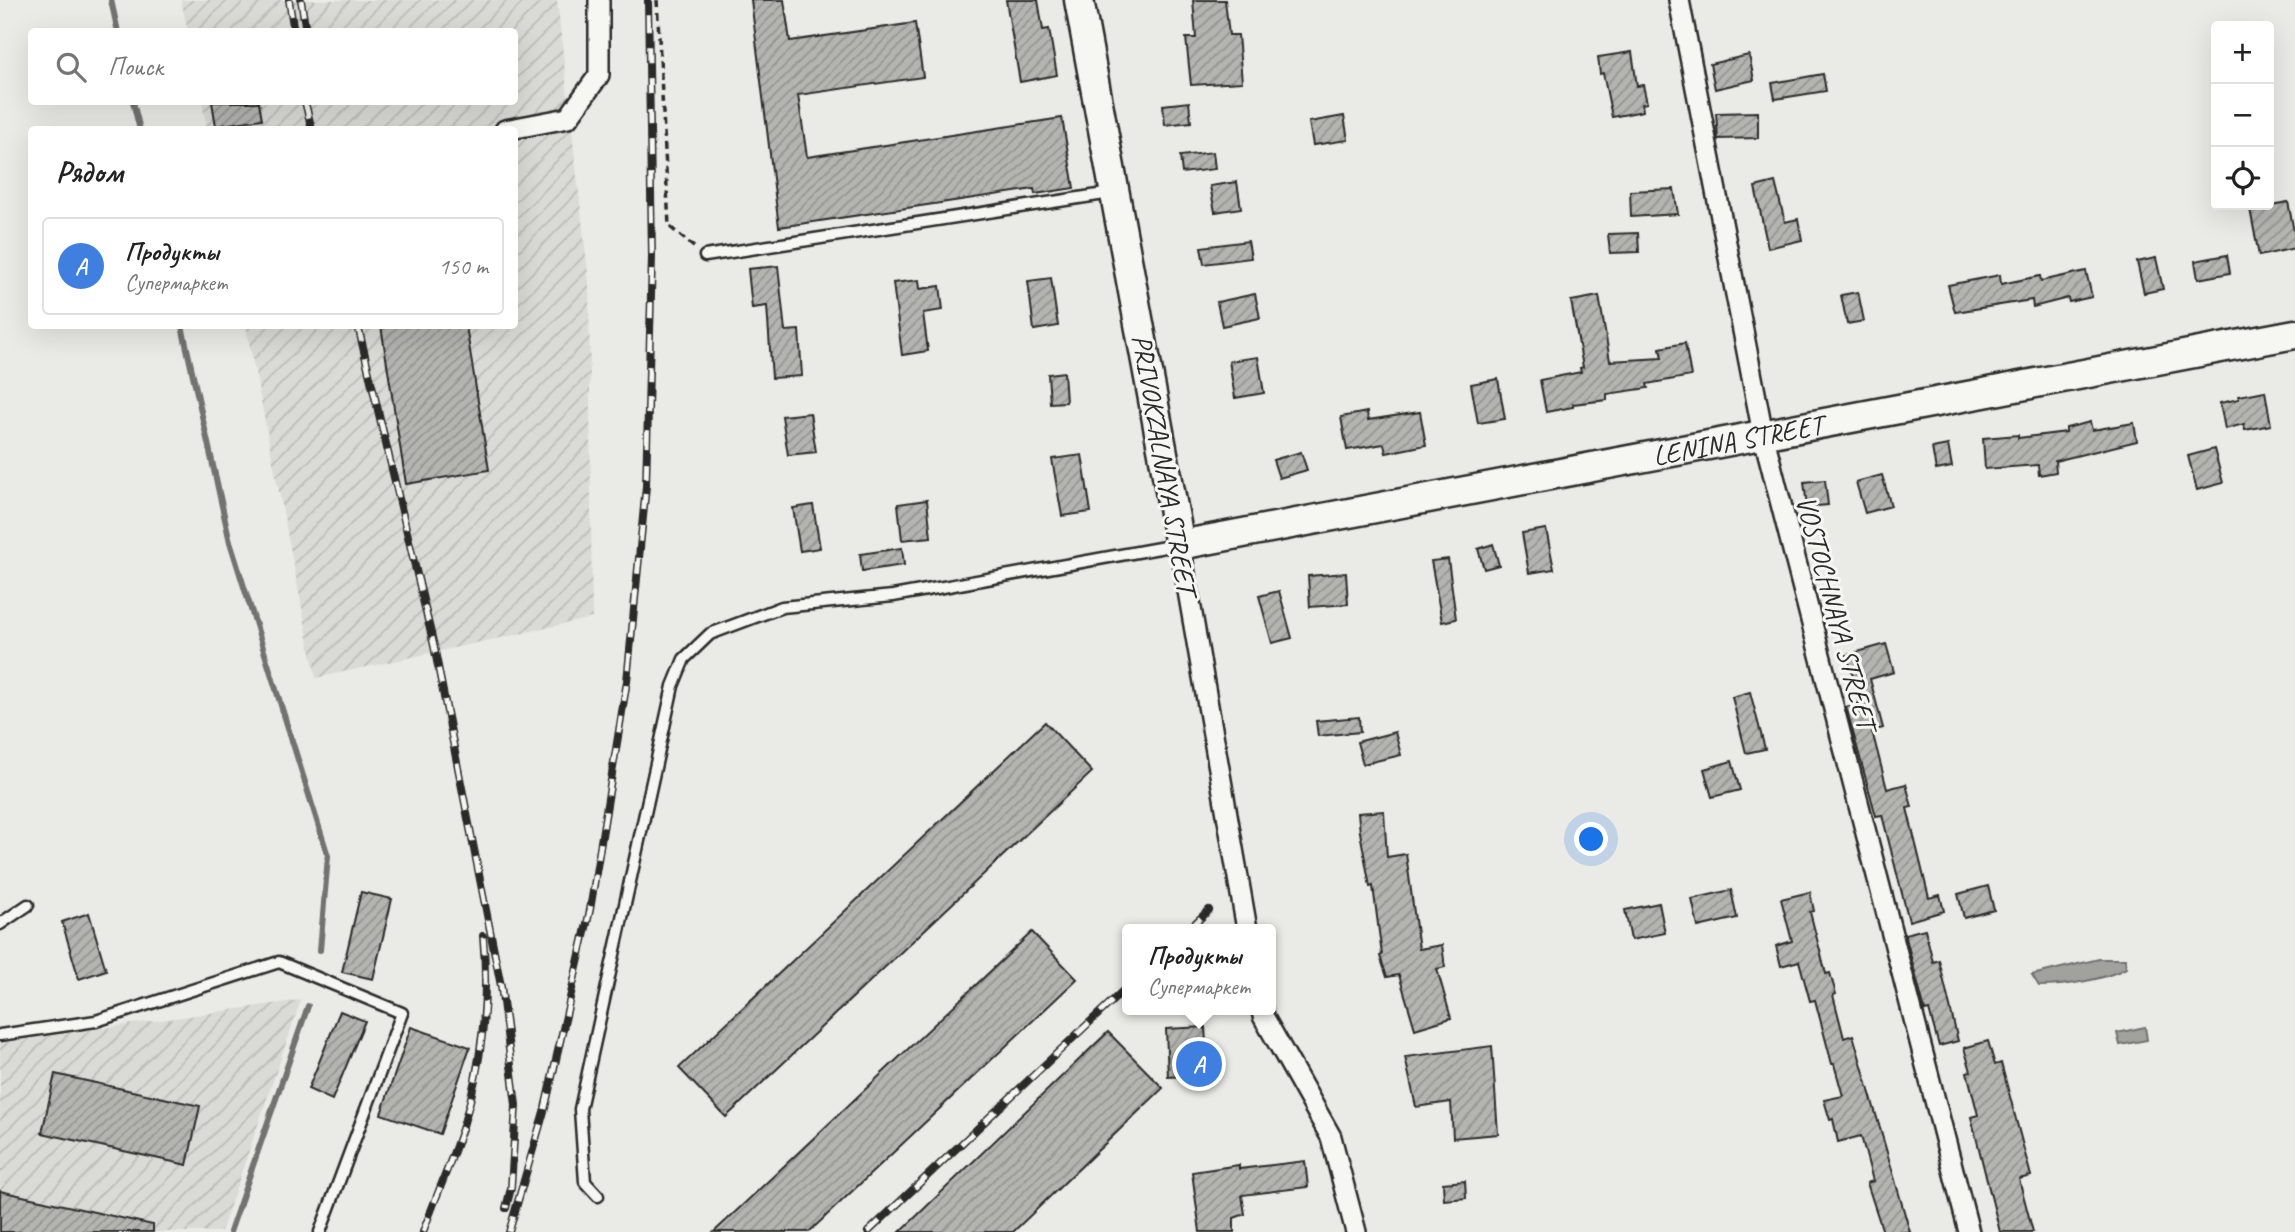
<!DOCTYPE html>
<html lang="ru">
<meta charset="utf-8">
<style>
body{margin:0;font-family:Caveat,sans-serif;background:#f6f6f6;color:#222}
.controls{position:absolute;right:21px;top:21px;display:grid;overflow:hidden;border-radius:7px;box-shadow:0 7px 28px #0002}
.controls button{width:63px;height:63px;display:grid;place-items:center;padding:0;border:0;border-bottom:2px solid #e0e0e0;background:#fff;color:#222;font:35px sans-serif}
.you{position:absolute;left:1592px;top:840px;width:24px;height:24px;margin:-18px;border:5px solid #fff;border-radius:50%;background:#1a73e8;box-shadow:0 0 0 10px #1a73e833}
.badge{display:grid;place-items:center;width:46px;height:46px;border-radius:50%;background:#c8321e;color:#fff;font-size:23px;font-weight:700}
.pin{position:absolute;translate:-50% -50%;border:4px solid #fff;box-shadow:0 2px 7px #0006}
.popup{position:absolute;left:1122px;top:924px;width:154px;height:91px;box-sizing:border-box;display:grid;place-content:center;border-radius:7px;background:#fff;filter:drop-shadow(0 2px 5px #0005);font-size:23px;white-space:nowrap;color:#767676}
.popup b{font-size:26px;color:#222}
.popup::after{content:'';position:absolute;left:50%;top:100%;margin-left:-14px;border:14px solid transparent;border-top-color:#fff}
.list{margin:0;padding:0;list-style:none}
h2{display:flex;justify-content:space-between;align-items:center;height:91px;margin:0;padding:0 28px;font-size:30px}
h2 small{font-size:23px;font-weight:400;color:#767676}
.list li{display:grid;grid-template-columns:46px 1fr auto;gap:21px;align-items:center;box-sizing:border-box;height:98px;margin:0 14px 14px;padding:0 14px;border:2px solid #e0e0e0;border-radius:7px}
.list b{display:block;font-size:26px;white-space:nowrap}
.list p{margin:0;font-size:23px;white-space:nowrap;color:#767676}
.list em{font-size:23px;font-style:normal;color:#767676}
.icon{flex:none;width:38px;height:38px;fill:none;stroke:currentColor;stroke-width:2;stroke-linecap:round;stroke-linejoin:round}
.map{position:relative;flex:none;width:2295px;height:1232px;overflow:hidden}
.search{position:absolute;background:#fff;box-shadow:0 7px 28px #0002;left:28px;top:28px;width:490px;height:77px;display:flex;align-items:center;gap:18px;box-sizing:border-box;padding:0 24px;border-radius:7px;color:#767676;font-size:26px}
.panel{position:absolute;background:#fff;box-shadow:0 7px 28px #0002;left:28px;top:126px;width:490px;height:203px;border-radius:7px}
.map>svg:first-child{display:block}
.industrial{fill:url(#industrial-furrows)}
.water{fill:#a1a19e;stroke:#727270;stroke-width:2}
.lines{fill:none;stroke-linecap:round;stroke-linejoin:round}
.stream{stroke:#727270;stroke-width:6}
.building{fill:url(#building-hatch);stroke:#2b2b2b;stroke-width:2}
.lane-casing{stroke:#2b2b2b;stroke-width:15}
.street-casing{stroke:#2b2b2b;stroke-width:24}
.secondary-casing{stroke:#2b2b2b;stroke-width:33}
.path{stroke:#2b2b2b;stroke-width:3.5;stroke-dasharray:7 5;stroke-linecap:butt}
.lane{stroke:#f6f6f2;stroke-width:10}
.street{stroke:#f6f6f2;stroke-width:19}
.secondary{stroke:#f6f6f2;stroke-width:28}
.rail-casing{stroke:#2b2b2b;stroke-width:8}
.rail{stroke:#f6f6f2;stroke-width:5;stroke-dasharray:16;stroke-linecap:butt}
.labels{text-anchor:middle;stroke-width:6;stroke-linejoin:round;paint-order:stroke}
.street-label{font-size:28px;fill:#2b2b2b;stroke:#f6f6f2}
</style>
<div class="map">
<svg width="2295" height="1232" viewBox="0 0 2295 1232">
<defs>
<pattern id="industrial-furrows" width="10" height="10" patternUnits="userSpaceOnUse" patternTransform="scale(1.75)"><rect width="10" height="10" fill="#dadad6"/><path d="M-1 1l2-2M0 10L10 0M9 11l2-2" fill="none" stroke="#bbbbb8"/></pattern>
<pattern id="building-hatch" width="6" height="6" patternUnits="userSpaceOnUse" patternTransform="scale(1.75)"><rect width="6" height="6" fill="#b4b4b1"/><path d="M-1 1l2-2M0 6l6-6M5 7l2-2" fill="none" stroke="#939390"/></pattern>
</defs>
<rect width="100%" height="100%" fill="#eaeae6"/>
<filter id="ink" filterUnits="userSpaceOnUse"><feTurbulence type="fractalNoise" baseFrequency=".0143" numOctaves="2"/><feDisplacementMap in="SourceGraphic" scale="14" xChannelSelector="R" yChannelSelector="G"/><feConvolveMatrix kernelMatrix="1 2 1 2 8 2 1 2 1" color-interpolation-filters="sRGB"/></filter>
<g filter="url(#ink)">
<g class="industrial">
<polygon points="181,0 557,0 589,282 592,618 316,678 246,326 514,326 514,130 207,129 202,102 514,102 514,32 188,31"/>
<polygon points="301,1000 221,1232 0,1232 0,1043"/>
</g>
<g class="water">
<path d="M2099 959H2125L2126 968C2104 980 2064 986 2039 986L2032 975Z"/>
<polygon points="2145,1027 2147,1040 2120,1045 2117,1033"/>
</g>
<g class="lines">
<g class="stream">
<polyline points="111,0 118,32"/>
<polyline points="133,102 140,130"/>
<polyline points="182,326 230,542 328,856 320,950"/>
<polyline points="230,1232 308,1006"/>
</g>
</g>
<g class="building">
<polygon points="751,0 784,0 790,41 915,23 923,77 798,95 807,157 1062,118 1074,188 1035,194 1034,189 779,227"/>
<polygon points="1006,0 1038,0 1043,30 1049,29 1057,75 1020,82"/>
<polygon points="1193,0 1225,0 1229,35 1238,35 1242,82 1191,85 1186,38 1196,38"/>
<polygon points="1632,52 1637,86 1643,85 1647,103 1642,104 1643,111 1612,117 1603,73 1600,74 1598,57"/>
<polygon points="1749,55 1754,80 1715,89 1710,64"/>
<polygon points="1823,74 1826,91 1775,99 1772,83"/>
<polygon points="212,102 259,102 262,119 216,126"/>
<polygon points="1189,102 1191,122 1165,125 1163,105"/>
<polygon points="1758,112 1758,138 1718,139 1716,113"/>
<polygon points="1344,116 1348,140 1313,145 1309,122"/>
<polygon points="1213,152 1215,169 1182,173 1180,156"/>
<polygon points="1237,182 1241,208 1215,212 1210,186"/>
<polygon points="1775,182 1785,222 1798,219 1802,240 1768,248 1755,187"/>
<polygon points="1674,189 1678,214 1631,217 1630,191"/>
<polygon points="2288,202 2295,236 2295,248 2259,256 2250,209"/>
<polygon points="1638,233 1639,252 1610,253 1608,234"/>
<polygon points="1248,241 1251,258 1204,264 1201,247"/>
<polygon points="2227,255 2230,273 2198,279 2195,261"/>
<polygon points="2156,258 2163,289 2144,293 2137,262"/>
<polygon points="778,266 785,331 799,330 802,376 772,378 767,306 752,308 748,269"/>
<polygon points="2086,271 2092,297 2069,302 2068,298 2033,307 2032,300 1955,312 1948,285 2000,275 2001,284 2040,276 2041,281"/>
<polygon points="1051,278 1058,326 1034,330 1028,281"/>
<polygon points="919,280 920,289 940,286 943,310 923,313 928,351 902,355 893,283"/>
<polygon points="1858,292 1864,321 1847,324 1841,295"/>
<polygon points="1255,294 1260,318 1222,326 1217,302"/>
<polygon points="1599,296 1610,361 1662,358 1660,348 1685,343 1691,376 1647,384 1648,388 1607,394 1607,400 1573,404 1573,407 1546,412 1540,380 1581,372 1580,368 1583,367 1571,301"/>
<polygon points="381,326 466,326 489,470 406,484"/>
<polygon points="1258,357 1264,393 1235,398 1229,361"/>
<polygon points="1064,372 1066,402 1050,403 1048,374"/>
<polygon points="1498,379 1505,419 1478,423 1471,384"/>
<polygon points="2265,391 2271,425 2245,430 2244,424 2225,429 2220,403 2239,399 2239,396"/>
<polygon points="1367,412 1368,420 1420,412 1426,445 1386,453 1384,444 1347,450 1341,417"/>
<polygon points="810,413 816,452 788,455 782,416"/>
<polygon points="2090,422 2092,430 2134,423 2137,441 2055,461 2056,472 2039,475 2038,465 1985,469 1983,438 2018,435 2018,438 2066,432 2066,428"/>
<polygon points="1948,445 1952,467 1936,470 1932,448"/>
<polygon points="2214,449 2223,483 2197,490 2188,456"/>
<polygon points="1301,452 1307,470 1279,478 1273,460"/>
<polygon points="1082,455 1091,512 1062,516 1052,459"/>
<polygon points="1882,475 1891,506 1865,513 1856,482"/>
<polygon points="1825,480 1828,505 1807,507 1804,482"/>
<polygon points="927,500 931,537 902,540 898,504"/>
<polygon points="813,505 820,548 800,551 793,508"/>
<polygon points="1546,529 1554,569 1529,573 1522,533"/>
<polygon points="1493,544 1499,565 1484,569 1478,549"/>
<polygon points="902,548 904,565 862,571 860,554"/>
<polygon points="1448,559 1456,619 1442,622 1431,561"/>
<polygon points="1346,573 1348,604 1310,607 1308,576"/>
<polygon points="1279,591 1292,638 1272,643 1259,596"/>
<polygon points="1886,644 1894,672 1870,679 1883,728 1872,731 1887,789 1906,784 1912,807 1907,808 1929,898 1940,895 1944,911 1909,921 1882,815 1876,816 1846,707 1860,703 1847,655"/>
<polygon points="1750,692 1765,749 1746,753 1732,697"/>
<polygon points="1359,717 1360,732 1318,736 1316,721"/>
<polygon points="1045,722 1092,772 726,1117 679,1068"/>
<polygon points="1395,732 1401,755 1363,764 1357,742"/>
<polygon points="1732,761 1740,790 1712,797 1704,769"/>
<polygon points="1384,811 1387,857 1406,854 1419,949 1442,945 1445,967 1437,969 1451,1018 1415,1029 1399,975 1387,977 1380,956 1382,955 1373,886 1370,887 1360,832 1358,813"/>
<polygon points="1988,886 1994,910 1964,918 1958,894"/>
<polygon points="1731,890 1737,918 1698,927 1692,899"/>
<polygon points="361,892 392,899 373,979 342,972"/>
<polygon points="1810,892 1814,911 1810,912 1826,974 1830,973 1836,994 1833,995 1844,1038 1853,1035 1910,1232 1883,1232 1867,1183 1873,1181 1861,1136 1838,1142 1833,1119 1830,1120 1824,1100 1843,1096 1834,1064 1832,1064 1815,1000 1810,1001 1799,961 1781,966 1776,946 1792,941 1781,899"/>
<polygon points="1659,903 1665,933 1631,940 1625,910"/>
<polygon points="89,913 106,970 79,979 62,922"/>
<polygon points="1925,929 1933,962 1939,960 1958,1041 1939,1046 1929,1010 1925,1011 1905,934"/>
<polygon points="1032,932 1077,979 809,1232 714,1232"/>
<polygon points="340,1011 365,1021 332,1100 308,1089"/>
<polygon points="411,1027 470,1047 440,1134 381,1114"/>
<polygon points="1205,1027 1208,1075 1168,1077 1166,1029"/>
<polygon points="1108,1032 1163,1088 1013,1232 900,1232"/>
<polygon points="1988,1041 1995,1065 2001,1063 2031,1176 2019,1179 2033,1232 2000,1232 1971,1117 1978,1115 1967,1072 1971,1071 1964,1048"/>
<polygon points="1492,1046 1498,1134 1453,1138 1451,1102 1416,1107 1405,1057"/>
<polygon points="55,1074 200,1106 187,1165 42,1133"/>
<polygon points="1305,1161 1308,1187 1242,1195 1245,1214 1234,1218 1234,1232 1200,1232 1192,1172 1239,1165 1239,1169"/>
<polygon points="1465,1181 1466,1198 1444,1200 1443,1183"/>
<polygon points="0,1191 153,1225 153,1232 0,1232"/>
</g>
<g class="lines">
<g class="lane-casing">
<g id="lane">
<polyline points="705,256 1111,193"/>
<polyline points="0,924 28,905"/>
<polyline points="0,1035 96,1021 279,962 402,1013 320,1232"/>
<polyline points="598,1196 585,1182 580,1109 673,686 684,659 710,634 782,607 893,596 1176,545"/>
</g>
</g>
<g class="street-casing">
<g id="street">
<polyline points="1679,0 1763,434 1969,1232"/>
<polyline points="505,130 568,118 599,75 599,0"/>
<polyline points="1180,545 1247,929"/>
<polyline points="1262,1010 1263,1016 1331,1137 1356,1232"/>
</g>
</g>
<g class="secondary-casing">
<g id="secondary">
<path id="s1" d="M1079 0 1180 545 2295 334"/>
</g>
</g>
<polyline class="path" points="657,0 669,226 695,248"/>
<use href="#lane" class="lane"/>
<use href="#street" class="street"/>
<use href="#secondary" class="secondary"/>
<g class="rail-casing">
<g id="rail">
<polyline points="289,0 294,32"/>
<polyline points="301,0 306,32"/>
<polyline points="305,102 312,130"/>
<polyline points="358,326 434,646 501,986 516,1105 511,1188 506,1208"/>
<polyline points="1189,929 1209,910"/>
<path d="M423 1232C436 1197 451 1162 463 1126 482 1066 489 999 483 936"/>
<polyline points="509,1232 545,1108 590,910 627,681 646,486 652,256 648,0"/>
<polyline points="868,1232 1127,987"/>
</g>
</g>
<use href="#rail" class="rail"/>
</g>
</g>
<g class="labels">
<g class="street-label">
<text dy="10" stroke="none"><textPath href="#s1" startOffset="1122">LENINA STREET</textPath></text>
<text transform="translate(1165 464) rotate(80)" y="10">PRIVOKZALNAYA STREET</text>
<text transform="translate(1837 612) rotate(75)" y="10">VOSTOCHNAYA STREET</text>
</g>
</g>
</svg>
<div class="controls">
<button>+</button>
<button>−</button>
<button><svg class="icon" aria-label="locate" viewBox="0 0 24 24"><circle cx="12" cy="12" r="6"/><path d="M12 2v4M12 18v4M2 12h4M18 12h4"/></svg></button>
</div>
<div class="you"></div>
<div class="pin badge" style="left:1199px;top:1064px;background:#3f7fe0">A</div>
<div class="popup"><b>Продукты</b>Супермаркет</div>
<div class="search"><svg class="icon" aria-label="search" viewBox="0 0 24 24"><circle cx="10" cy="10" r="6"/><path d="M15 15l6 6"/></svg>Поиск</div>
<section class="panel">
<h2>Рядом<small></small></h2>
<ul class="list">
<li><span class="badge" style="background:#3f7fe0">A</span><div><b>Продукты</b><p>Супермаркет</p></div><em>150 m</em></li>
</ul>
</section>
</div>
